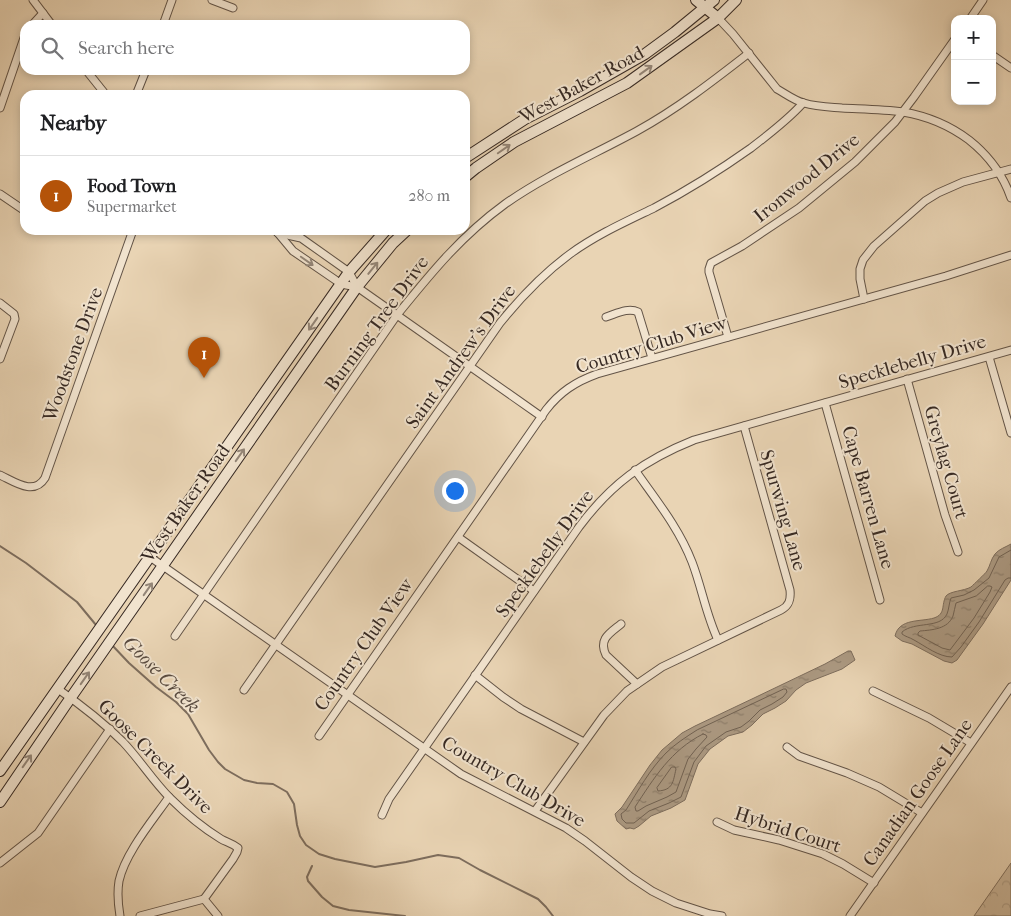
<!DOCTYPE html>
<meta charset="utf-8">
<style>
body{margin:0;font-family:"IM FELL French Canon",serif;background:#f2f2f2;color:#202124}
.controls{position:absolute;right:15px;top:15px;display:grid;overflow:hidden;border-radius:10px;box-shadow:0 2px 8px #0003}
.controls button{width:45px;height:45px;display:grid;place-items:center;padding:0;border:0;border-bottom:1px solid #e0e0e0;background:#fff;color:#202124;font:25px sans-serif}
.you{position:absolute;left:454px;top:490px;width:18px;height:18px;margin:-12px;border:4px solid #fff;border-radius:50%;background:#1a73e8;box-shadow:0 0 0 8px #1a73e833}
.badge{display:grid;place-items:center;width:32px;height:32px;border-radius:50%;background:#b45309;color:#fff;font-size:16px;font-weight:700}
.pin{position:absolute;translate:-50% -41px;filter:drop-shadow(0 1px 2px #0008)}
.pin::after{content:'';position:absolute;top:26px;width:18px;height:15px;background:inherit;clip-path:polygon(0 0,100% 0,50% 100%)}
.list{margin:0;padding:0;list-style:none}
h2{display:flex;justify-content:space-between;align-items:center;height:65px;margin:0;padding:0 20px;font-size:21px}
h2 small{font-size:16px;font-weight:400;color:#757577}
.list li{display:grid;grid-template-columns:32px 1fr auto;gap:15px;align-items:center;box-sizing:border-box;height:80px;padding:0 20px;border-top:1px solid #e0e0e0}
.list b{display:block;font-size:19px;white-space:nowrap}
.list p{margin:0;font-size:16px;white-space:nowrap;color:#757577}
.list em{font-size:16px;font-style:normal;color:#757577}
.icon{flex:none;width:28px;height:28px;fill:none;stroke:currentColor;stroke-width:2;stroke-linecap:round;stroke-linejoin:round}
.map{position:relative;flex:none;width:1011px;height:916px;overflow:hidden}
.search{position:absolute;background:#fff;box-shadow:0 2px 8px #0003;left:20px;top:20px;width:450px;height:55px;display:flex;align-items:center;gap:12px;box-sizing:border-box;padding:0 18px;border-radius:15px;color:#757577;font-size:19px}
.panel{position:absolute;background:#fff;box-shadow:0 2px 8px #0003;left:20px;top:90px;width:450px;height:145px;border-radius:15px}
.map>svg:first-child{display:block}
.forest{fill:url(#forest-crowns);stroke:#80705f}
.water{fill:url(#water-ripples);stroke:#7d6d5d}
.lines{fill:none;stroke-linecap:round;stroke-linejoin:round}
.shore{stroke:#716253;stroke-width:1}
.stream{stroke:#7d6d5d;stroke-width:2}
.street-casing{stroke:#635447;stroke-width:9}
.secondary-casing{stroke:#362923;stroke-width:12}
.street{stroke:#f1e3ce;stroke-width:7}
.secondary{stroke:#f1e3ce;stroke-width:10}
.oneway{stroke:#948678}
.labels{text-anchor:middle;stroke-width:4;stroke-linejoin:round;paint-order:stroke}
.street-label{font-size:19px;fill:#362923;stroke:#f1e3ce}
.water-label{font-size:20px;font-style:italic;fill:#594b40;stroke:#f1e3ce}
</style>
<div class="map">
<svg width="1011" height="916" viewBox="0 0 1011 916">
<defs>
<pattern id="forest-crowns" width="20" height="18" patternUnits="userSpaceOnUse" patternTransform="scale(1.25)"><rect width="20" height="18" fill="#cbb79b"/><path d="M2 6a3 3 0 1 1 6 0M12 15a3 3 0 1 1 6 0" fill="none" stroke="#af9d85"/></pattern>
<pattern id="water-ripples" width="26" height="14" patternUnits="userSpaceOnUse" patternTransform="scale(1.25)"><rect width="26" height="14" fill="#ac9a83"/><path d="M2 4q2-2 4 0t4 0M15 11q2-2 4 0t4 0" fill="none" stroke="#8d7e6b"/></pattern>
</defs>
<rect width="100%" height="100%" fill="#e9d4b4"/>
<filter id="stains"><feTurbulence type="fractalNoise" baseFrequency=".004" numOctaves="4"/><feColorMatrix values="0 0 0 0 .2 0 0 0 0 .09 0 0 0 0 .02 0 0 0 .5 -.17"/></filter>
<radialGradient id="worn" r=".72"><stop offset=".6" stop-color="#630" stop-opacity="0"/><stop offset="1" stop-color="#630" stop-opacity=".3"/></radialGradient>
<polygon class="forest" points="1011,863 1011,916 974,916"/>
<g class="water">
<path d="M1011 544V580L983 624 957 660 952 663 944 661 912 644 902 641 895 636C899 618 921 622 934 618 946 614 941 605 946 596 950 591 964 591 971 587 974 584 985 574 987 571 990 566 991 559 995 554 999 549 1006 547 1011 544Z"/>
<polygon points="848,651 851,651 855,660 842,669 806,683 796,690 786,701 775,708 763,714 752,725 743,732 728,736 710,749 698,764 685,800 671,808 651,816 639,826 634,829 630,828 626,829 617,821 615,814 622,807 650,765 662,750 682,733 695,726 754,698 825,664"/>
</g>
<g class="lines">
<g class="shore">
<path d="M1011 550 999 557 989 578 974 590 964 595 951 598C949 603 949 609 947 614 940 629 915 621 902 632V634C906 637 909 637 914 640 925 646 939 657 952 657L961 647 979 622 1005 580 1008 578H1011"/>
<path d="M988 586H990L992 587 990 592 974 618 950 650 942 648 918 635V633L920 631C932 630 948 629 953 616 954 612 955 607 956 603L976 596Z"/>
<path d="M784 689H786L787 692 783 697 772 704 760 710 749 721 741 727 726 732 706 746 694 762 681 797 669 803 649 811 634 823H626L622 819 621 814 626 810C638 791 650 769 666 753 675 744 686 737 697 730Z"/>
<path d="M703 734 706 735 707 737 696 749 688 759 676 792 667 797 646 806 638 811H636L635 807C654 778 671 750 703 734Z"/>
<path d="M672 767H675L676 769C673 782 673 790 658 791L657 788Z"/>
</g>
<g class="stream">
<polyline points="0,546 26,563 77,602 96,625"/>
<polyline points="111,644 129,663 156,687 176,702 188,714 209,750 218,762 225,769 244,780 257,783 273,784 287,792 294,804 297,825 300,836 306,845 319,854 335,859 375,867 406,862 438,855 459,858 480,870 538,899 546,907 553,916"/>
<polyline points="312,866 307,877 308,881 322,897 333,906 349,910 405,916"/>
</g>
<g class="street-casing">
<g id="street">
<polyline points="33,0 52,25"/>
<polyline points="212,0 233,8"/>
<path d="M718 18 733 34 777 89C786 94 795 101 804 103 817 107 830 107 842 108 862 109 883 109 903 112 927 116 949 125 969 140 988 155 1003 175 1011 198"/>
<polyline points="970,19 983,0"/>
<polyline points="32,25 43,13"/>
<polyline points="163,25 172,0"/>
<polyline points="992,55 1011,68"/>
<polyline points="86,70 106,95"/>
<polyline points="136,95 146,70"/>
<polyline points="0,108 25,35"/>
<polyline points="0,194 25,211"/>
<polyline points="274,230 278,233 293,251 334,279 341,284 357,287 542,417"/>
<polyline points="278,233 301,238 349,272 357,287"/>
<polyline points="864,299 860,279 860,269 863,260 874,246 925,201 938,193 963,182 1011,169"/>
<polyline points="0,303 14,314 15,319 0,359"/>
<path d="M606 317C616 314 628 307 638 312L652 358"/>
<polyline points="728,337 709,272 709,269 711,263 742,246 799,208 855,162 895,122 914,97 955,39"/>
<polyline points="989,357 1011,433"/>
<polyline points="907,379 945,515 958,552"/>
<polyline points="825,403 880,600"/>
<path d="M635 470C656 500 679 528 692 562 702 588 706 615 718 640"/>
<path d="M0 475C15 482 34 496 45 478L133 230"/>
<polyline points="458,537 534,591"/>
<polyline points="150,557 461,774 566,828 585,841 631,877 652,891 676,903 710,914 722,916"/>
<path d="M621 624C610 633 598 639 606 655L637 684"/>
<path d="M175 636 397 315C431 273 461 236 505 204 546 175 593 155 637 131 677 109 713 81 749 53"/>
<polyline points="475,675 503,697 521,709 584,742"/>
<path d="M58 689C81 705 103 722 123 742 140 760 153 781 170 798 185 813 203 828 221 839 226 842 232 843 238 848L237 852 233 859 204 899 218 916"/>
<path d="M244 690 500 323C521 297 543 274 570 254 596 235 625 222 654 208 688 190 720 170 751 148 769 134 788 120 803 103"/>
<polyline points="873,691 929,718 971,743"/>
<path d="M319 736 546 410C560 392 575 382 597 374L946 276 1011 255"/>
<polyline points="787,747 799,756 847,773 879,787 922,813"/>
<path d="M535 811 604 715 627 691 662 667 781 610C789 606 791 600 790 590L744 426"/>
<path d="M382 815 389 799 579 527C611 484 644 460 694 440L1011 350"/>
<polyline points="717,822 734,830 779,840 823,854 843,864 874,883"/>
<polyline points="0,863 38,833 110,729"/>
<path d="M120 916C118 904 117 893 119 881 125 853 153 820 169 797"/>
<polyline points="140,916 204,899"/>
<polyline points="850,916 1011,687"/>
</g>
</g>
<g class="secondary-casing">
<g id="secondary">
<polyline points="696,0 718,18"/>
<polyline points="465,158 525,119 580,91 645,54 675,32 714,0"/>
<polyline points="465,177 476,168 514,142 627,83 718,18 736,0"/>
<polyline points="0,771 349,272 386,230"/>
<polyline points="0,802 65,706 357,287 393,243 407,230"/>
</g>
</g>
<use href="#street" class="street"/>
<use href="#secondary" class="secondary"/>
</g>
<defs><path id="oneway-shaft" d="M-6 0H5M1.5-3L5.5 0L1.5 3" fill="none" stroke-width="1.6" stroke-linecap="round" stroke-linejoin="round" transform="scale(1.25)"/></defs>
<g class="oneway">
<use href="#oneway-shaft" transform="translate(646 70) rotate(-36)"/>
<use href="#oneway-shaft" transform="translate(504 149) rotate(-35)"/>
<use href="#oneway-shaft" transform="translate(307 261) rotate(35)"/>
<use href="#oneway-shaft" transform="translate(373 268) rotate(-51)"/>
<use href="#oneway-shaft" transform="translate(313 324) rotate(125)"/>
<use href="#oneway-shaft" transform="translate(240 455) rotate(-55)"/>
<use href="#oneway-shaft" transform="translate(148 589) rotate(-55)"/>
<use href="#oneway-shaft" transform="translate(85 678) rotate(-55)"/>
<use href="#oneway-shaft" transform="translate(27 761) rotate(-55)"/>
</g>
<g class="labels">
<g class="street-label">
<text transform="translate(581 84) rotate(-29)" y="7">West Baker Road</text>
<text transform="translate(806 177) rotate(-39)" y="7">Ironwood Drive</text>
<text transform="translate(376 323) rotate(-54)" y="7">Burning Tree Drive</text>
<text transform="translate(651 344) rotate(-17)" y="7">Country Club View</text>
<text transform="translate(72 354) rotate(-70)" y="7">Woodstone Drive</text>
<text transform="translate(460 356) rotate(-54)" y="7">Saint Andrew's Drive</text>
<text transform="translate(912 361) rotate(-16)" y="7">Specklebelly Drive</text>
<text transform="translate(947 462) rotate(74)" y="7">Greylag Court</text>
<text transform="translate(869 497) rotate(74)" y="7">Cape Barren Lane</text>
<text transform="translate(185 503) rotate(-55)" y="7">West Baker Road</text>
<text transform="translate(784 510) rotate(74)" y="7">Spurwing Lane</text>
<text transform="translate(544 553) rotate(-54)" y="7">Specklebelly Drive</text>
<text transform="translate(363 644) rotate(-55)" y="7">Country Club View</text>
<text transform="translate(156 756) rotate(45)" y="7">Goose Creek Drive</text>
<text transform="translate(514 781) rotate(30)" y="7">Country Club Drive</text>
<text transform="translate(917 792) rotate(-55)" y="7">Canadian Goose Lane</text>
<text transform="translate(788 829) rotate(18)" y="7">Hybrid Court</text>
</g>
<g class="water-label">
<text transform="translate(162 674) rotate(45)" y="7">Goose Creek</text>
</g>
</g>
<rect width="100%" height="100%" filter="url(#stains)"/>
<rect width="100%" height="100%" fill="url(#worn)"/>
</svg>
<div class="controls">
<button>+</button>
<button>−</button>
</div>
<div class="you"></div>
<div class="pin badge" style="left:204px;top:378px">1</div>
<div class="search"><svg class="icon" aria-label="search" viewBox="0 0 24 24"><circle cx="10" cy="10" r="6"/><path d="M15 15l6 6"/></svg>Search here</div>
<section class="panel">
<h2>Nearby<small></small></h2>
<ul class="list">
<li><span class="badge">1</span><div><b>Food Town</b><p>Supermarket</p></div><em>280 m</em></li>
</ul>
</section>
</div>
